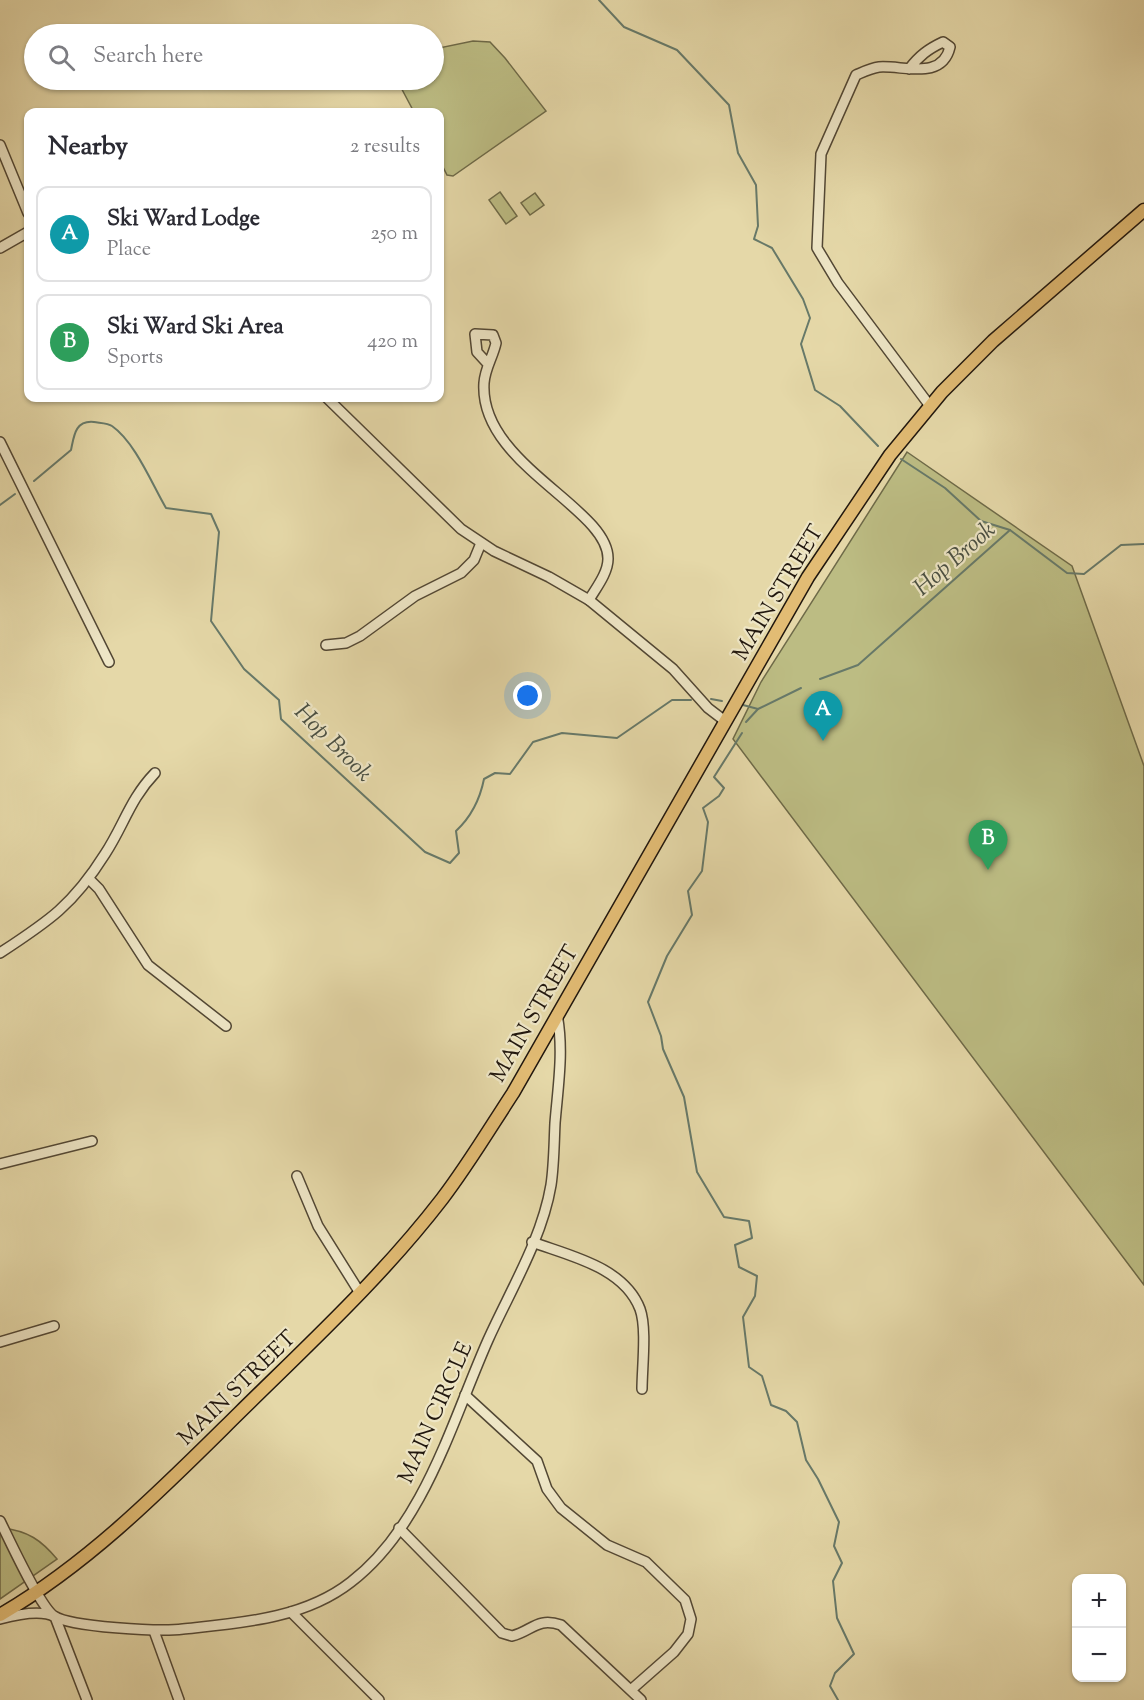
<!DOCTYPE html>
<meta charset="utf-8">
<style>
body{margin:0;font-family:"Sorts Mill Goudy",serif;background:#f2f2f3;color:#2b2b33}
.controls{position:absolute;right:18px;bottom:18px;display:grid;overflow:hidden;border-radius:12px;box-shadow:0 2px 4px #0004}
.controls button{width:54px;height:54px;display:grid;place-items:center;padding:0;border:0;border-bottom:2px solid #e1e1e2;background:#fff;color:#2b2b33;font:30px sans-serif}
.you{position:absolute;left:528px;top:696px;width:21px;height:21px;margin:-15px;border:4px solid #fff;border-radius:50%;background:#1a73e8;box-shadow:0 0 0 9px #1a73e833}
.badge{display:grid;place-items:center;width:39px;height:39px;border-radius:50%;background:#8f2418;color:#fff;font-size:20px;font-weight:700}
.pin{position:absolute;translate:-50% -50px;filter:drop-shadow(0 2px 3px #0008)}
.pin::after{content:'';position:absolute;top:32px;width:21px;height:18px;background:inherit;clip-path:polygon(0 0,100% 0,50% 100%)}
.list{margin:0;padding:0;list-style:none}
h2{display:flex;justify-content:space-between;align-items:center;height:78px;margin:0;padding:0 24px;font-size:26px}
h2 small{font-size:20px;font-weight:400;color:#7c7c81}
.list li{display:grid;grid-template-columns:39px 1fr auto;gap:18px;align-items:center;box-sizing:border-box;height:96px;margin:0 12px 12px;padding:0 12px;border:2px solid #e1e1e2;border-radius:12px}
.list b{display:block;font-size:22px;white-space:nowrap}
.list p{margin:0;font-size:20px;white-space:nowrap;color:#7c7c81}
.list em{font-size:20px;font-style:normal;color:#7c7c81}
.icon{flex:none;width:33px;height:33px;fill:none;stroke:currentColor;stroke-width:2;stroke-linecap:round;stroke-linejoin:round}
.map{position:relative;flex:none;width:1144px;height:1700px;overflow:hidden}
.search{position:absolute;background:#fff;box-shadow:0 2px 4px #0004;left:24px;top:24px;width:420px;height:66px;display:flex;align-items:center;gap:15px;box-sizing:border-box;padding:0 21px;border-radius:33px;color:#7c7c81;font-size:22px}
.panel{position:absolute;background:#fff;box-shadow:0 2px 4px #0004;left:24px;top:108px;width:420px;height:294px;border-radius:12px}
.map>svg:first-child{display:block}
.green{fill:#bcbc83;stroke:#6e6a48;stroke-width:1.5}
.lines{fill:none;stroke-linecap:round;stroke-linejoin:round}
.stream{stroke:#677969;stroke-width:2}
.minor-casing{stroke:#524734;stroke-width:12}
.major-casing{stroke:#21170e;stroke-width:15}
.minor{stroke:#eee6c6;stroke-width:9}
.major{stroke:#e2bc74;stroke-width:12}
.labels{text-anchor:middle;stroke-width:4.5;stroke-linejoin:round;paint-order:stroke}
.street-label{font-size:22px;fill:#21170e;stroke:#eee6c6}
.water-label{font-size:24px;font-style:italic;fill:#4a5043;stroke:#eee6c6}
</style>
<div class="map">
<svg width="1144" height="1700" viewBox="0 0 1144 1700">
<rect width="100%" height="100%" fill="#e5d8a8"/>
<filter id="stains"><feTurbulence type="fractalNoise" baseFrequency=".00333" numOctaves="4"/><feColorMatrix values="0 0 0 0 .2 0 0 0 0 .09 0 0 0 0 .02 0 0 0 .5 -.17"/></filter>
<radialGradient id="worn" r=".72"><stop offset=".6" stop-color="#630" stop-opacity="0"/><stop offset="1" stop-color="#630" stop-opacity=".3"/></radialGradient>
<g class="green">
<polygon points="473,41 490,42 505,58 546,111 453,176 447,175 440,161 440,112 414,112 397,80 434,80 434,49"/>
<polygon points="500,192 517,216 506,224 489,200"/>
<polygon points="535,193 544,205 530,215 521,203"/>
<polygon points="907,452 1072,566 1144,766 1144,1285 733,739 761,682"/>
<path d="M0 1521 3 1528C28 1531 41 1540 57 1559L0 1599Z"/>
</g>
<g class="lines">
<g class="stream">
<polyline points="599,0 624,27 677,50 729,105 738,153 756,185 758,226 754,239 772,248 803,299 810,318 801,344 815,390 840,406 878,446"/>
<polyline points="901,459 945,488 981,521 1010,530"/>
<path d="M34 481 71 450C74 436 75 420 94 422 99 423 108 423 112 426 135 442 152 484 166 508L211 514 219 532 211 621 244 669 279 700 281 719 425 852 450 863 459 853 456 831C471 817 480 799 484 779L495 773 510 774 533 742 562 733 617 738 672 700H691"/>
<polyline points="0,505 15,494"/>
<polyline points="820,679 858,665 1010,530 1067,573 1084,574 1121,545 1144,544"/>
<polyline points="711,699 722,701"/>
<polyline points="743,705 758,709 801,688"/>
<polyline points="746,722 758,709"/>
<polyline points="742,733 714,777 724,788 719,796 703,808 708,822 702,871 688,891 692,915 667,956 648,1002 661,1036 663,1049 684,1097 697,1172 724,1217 749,1221 752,1238 735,1245 739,1267 757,1276 755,1296 743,1317 749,1367 762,1376 771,1405 786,1411 797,1422 806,1460 818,1479 839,1522 834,1546 842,1563 833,1581 837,1618 854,1654 835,1673 830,1686 838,1700"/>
</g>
<g class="minor-casing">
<g id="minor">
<path d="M909 69C919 56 928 49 943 42L950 47C942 81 903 65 879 67 871 68 863 72 856 75L821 154 817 248 838 283 930 406"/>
<polyline points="0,145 28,213"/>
<polyline points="0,248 28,232"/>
<path d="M488 364 477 352 475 334 493 335 496 343C493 357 485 368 484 383 479 464 609 508 608 559 608 573 596 588 589 600"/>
<polyline points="327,398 461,529 494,551 549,577 589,600 673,669 708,708 725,721"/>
<polyline points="0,442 109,662"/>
<polyline points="326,645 346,643 360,636 415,596 461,573 474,560 481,543"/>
<polyline points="89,879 99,889 148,965 226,1026"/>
<path d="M0 953C49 921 73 905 105 854 124 825 130 799 155 773"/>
<polyline points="0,1164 92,1141"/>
<polyline points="297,1176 318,1226 360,1293"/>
<path d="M532 1242C570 1256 624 1267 640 1309 647 1328 642 1368 642 1389"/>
<polyline points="0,1342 54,1326"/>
<polyline points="465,1395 537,1461 547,1489 561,1508 607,1545 646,1562 685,1600 691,1619 688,1634 674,1652 632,1689"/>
<path d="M0 1521C9 1539 40 1607 54 1616 70 1627 161 1632 183 1629 240 1623 304 1619 351 1582 424 1526 452 1421 488 1340 510 1291 542 1239 551 1185 554 1165 554 1144 555 1123 558 1086 564 1051 557 1014"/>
<path d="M399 1528 502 1633 512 1636C532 1631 537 1617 561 1625L641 1700"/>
<polyline points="291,1612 379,1700"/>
<path d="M0 1619C15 1615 41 1609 55 1617L87 1700"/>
<polyline points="154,1631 179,1700"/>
</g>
</g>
<g class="major-casing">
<path id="major" d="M0 1615C91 1562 165 1486 239 1413 309 1344 382 1277 442 1199 468 1165 490 1128 513 1093L808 577 890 455 942 392 993 341 1144 210"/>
</g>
<use href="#minor" class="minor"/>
<use href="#major" class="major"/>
</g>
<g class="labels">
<g class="street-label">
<text transform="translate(777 592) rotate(-59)" y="8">MAIN STREET</text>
<text transform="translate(533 1013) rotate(-60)" y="8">MAIN STREET</text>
<text transform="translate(236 1387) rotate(-44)" y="8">MAIN STREET</text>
<text transform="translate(434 1412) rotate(-66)" y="8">MAIN CIRCLE</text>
</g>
<g class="water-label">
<text transform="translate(954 558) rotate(-41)" y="8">Hop Brook</text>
<text transform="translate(334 742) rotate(45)" y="8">Hop Brook</text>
</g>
</g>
<rect width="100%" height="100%" filter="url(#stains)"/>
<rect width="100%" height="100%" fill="url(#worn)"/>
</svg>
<div class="controls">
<button>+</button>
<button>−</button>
</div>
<div class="you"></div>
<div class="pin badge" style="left:823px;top:741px;background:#0f9aa8">A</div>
<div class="pin badge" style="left:988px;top:870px;background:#2e9e5b">B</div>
<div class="search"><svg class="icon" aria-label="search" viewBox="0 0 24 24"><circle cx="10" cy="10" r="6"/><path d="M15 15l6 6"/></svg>Search here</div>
<section class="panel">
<h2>Nearby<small>2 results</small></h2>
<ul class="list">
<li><span class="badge" style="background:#0f9aa8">A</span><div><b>Ski Ward Lodge</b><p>Place</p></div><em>250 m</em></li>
<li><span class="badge" style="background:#2e9e5b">B</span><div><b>Ski Ward Ski Area</b><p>Sports</p></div><em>420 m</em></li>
</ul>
</section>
</div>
